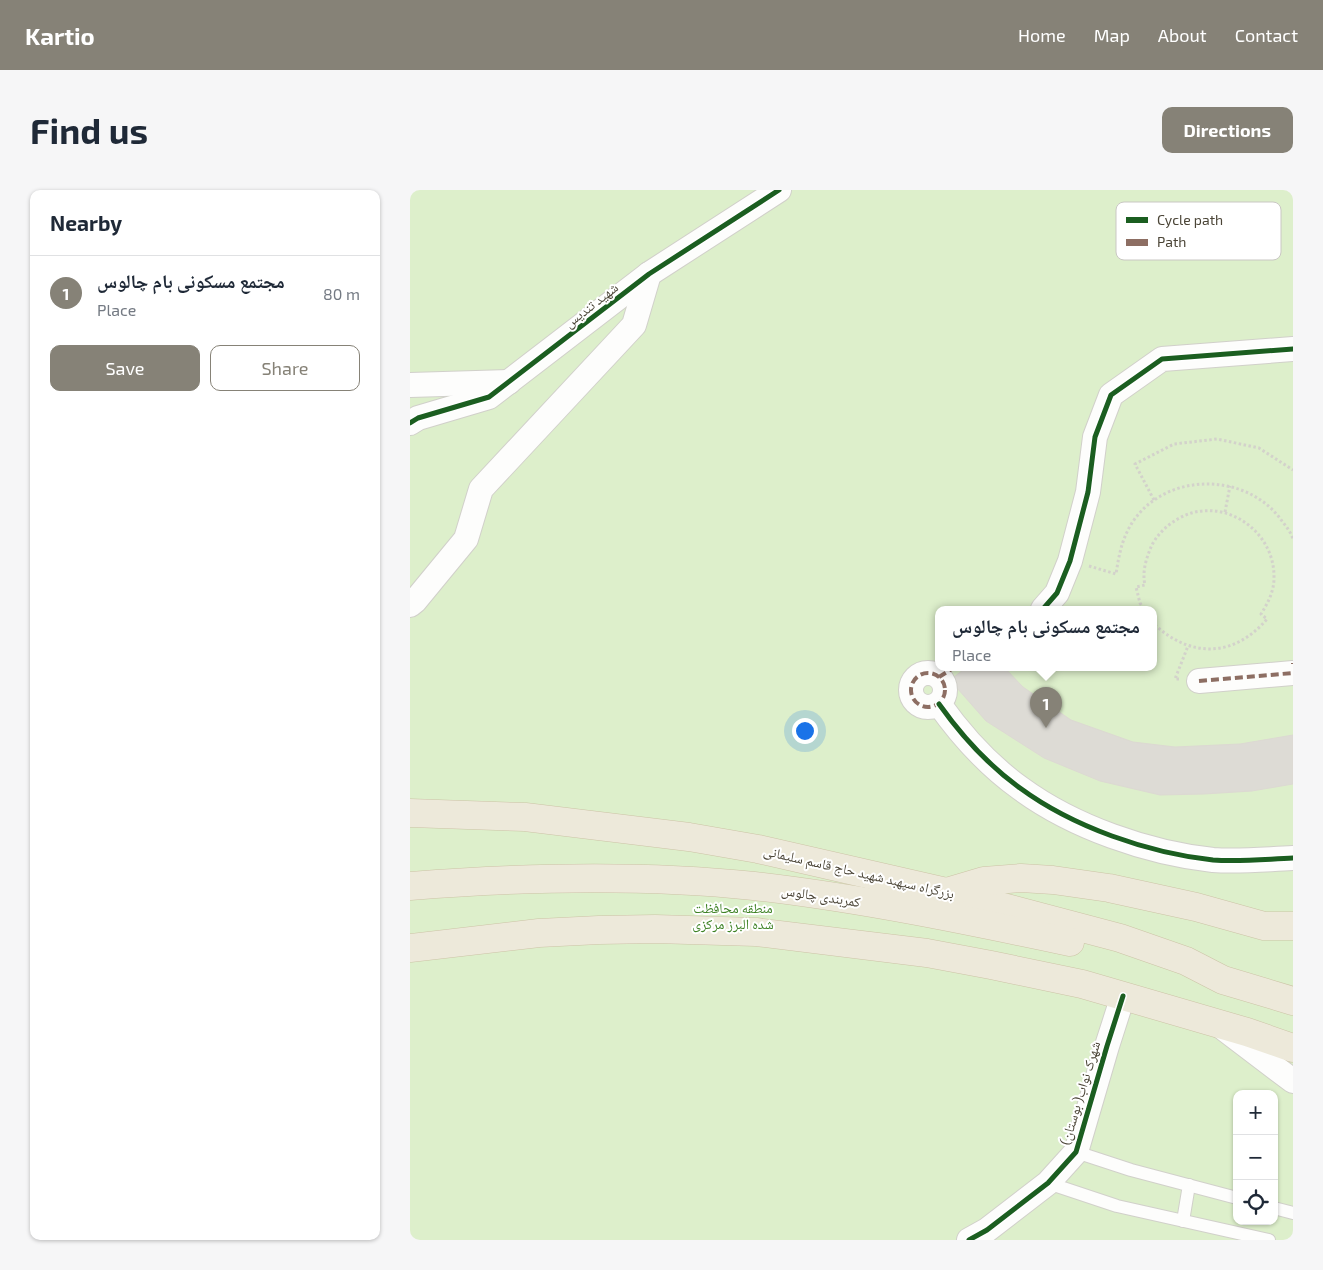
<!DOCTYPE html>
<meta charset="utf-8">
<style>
body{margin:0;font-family:"Exo 2","Noto Naskh Arabic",sans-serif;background:#f6f6f7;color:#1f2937}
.controls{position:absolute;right:15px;bottom:15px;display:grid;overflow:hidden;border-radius:10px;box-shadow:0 1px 4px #0004}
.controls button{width:45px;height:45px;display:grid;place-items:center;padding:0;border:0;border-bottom:1px solid #e0e1e3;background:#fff;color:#1f2937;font:25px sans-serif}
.you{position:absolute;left:394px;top:540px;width:18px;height:18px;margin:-12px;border:4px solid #fff;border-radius:50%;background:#1a73e8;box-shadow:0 0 0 8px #1a73e833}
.badge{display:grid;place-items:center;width:32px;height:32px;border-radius:50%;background:#868277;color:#fff;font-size:16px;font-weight:700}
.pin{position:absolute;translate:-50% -41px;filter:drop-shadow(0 1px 2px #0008)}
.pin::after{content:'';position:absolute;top:26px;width:18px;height:15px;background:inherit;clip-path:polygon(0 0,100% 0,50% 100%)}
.popup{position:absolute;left:525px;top:416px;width:222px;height:65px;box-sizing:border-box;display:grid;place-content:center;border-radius:10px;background:#fff;filter:drop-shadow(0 1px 4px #0005);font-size:16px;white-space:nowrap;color:#747a83}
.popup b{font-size:19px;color:#1f2937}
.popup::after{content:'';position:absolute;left:50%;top:100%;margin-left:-10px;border:10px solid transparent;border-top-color:#fff}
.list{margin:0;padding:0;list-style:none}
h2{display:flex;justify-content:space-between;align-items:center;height:65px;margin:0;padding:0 20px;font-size:21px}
h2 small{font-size:16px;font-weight:400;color:#747a83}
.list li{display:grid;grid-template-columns:32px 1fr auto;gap:15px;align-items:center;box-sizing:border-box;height:75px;padding:0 20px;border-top:1px solid #e0e1e3}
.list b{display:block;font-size:19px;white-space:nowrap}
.list p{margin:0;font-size:16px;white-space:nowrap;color:#747a83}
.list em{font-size:16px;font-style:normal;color:#747a83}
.actions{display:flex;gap:10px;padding:15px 20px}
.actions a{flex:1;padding:11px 0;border:1px solid #868277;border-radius:10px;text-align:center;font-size:18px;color:#868277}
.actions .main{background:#868277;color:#fff}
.icon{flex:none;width:28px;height:28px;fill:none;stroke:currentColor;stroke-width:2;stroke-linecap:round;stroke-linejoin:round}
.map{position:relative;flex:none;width:883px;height:1050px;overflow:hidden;border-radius:10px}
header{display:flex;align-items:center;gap:30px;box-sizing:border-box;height:70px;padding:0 25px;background:#868277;color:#fff}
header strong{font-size:24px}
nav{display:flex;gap:28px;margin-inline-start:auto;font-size:18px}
.intro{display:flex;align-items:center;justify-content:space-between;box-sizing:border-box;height:120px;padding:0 30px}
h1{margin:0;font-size:35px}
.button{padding:12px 22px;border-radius:10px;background:#868277;color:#fff;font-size:18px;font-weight:700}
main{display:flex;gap:30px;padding:0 30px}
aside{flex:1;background:#fff;border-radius:10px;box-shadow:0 1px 4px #0004}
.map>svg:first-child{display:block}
.green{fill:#ddefcb;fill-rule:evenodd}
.building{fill:#dddbd5;stroke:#dcd9d2}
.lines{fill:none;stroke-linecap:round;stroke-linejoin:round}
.lane-casing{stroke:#d1d0ca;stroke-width:14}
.street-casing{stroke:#d1d0ca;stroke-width:26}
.highway-casing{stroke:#ccc3a6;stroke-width:29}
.path{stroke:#d3d2cb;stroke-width:3;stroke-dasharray:2.5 2.5;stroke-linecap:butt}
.lane{stroke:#fdfdfc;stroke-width:12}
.street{stroke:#fdfdfc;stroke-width:24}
.highway{stroke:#ede9da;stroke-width:28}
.quiet{stroke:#8d6e63;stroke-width:4;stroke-dasharray:8 4;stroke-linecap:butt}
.cycleway-casing{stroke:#fff;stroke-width:8}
.cycleway{stroke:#1b5e20;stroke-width:5}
.labels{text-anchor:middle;stroke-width:4;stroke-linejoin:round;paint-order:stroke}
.street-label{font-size:14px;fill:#4b4537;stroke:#fff}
.park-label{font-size:14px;fill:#3e8225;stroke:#fff}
.key{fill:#fff;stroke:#c9c7c3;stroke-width:1}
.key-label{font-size:14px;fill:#4b4537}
</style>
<header>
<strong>Kartio</strong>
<nav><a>Home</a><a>Map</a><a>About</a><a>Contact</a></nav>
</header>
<div class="intro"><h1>Find us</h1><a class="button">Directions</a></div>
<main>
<aside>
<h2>Nearby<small></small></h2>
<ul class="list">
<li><span class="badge">1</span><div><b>مجتمع مسکونی بام چالوس</b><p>Place</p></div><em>80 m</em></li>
</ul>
<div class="actions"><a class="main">Save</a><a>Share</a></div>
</aside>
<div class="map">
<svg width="883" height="1050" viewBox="0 0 883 1050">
<rect width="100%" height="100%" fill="#f3f2ed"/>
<path class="green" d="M0 0H883V1050H0ZM528 419H744V477H528ZM827 904H864V1031H827Z"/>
<polygon class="building" points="557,477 594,477 613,497 661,530 723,552 765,557 830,554 883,545 883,594 842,601 794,604 750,605 690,591 634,568 576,531 540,490"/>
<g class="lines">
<g class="lane-casing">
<g id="lane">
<polyline points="666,962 721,980 827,1008"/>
<polyline points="638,993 707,1016 859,1050"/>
<polyline points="864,1018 883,1023"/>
<polyline points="773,1031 779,995"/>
</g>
</g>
<g class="street-casing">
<g id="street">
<polyline points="0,195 99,192"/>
<polyline points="0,233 8,228 79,207 239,84 369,0"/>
<polyline points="0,415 5,411 56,349 71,299 224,135 239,84"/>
<polyline points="633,419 647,403 660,371 678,302 685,247 701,205 752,169 883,159"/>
<circle cx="518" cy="500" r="17"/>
<polyline points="789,491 883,483"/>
<path d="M529 514C551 545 578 575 610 598 663 637 738 663 803 670 830 672 857 669 883 668"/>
<polyline points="813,838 883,891"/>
<polyline points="559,1050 577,1040 638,993 666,962 697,856 713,806"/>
</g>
</g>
<g class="highway-casing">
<g id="highway">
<polyline points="0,623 115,627 279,647 348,659 536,702 710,748 776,771 813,790 883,811"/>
<path d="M0 696C114 687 230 684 344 696 450 708 556 730 660 752"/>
<polyline points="537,702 574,691 611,688 643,690 699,698 786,717 854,736 883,736"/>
<polyline points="0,758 129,743 189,740 245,739 346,742 517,763 581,775 672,794 837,842 883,858"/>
</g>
</g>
<g class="path">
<polyline points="744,310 725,274 764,254 807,249 849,258 883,280"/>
<polyline points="815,322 820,296"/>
<path d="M679 376 706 384C709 365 712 347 724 330 757 283 833 282 869 327 874 334 880 340 883 349"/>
<path d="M734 419 730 413 726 397 735 395C732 382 736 369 741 357 746 346 756 336 766 330 809 303 865 338 864 388 864 401 858 413 851 424L857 429C824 468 780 468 744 434"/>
<polyline points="769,489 765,489 778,456"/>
</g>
<use href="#lane" class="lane"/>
<use href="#street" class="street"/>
<use href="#highway" class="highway"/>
<g class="quiet">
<polyline points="883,473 883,474"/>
<circle cx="518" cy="500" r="17"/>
<polyline points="529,487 545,477"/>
<polyline points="789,491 883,483"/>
</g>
<g class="cycleway-casing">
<g id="cycleway">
<polyline points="0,233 8,228 79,207 239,84 369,0"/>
<polyline points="633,419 647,403 660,371 678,302 685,247 701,205 752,169 883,159"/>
<path d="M529 514C551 545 578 575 610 598 663 637 738 663 803 670 830 672 857 669 883 668"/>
<polyline points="559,1050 577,1040 638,993 666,962 697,856 713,806"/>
</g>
</g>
<use href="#cycleway" class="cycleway"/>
</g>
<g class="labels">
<g class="street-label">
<text transform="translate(181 115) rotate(-38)" y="5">شهید تندیس</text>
<text transform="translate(449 682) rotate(13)" y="5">بزرگراه سپهبد شهید حاج قاسم سلیمانی</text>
<text transform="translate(411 706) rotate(9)" y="5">کمربندی چالوس</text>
<text transform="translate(670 903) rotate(-73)" y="5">شهرک نواب( بوستان)</text>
</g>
<g class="park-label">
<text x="323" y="723">منطقه محافظت<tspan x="323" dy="16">شده البرز مرکزی</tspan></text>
</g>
</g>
<rect x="706" y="12" width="165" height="58" rx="8" class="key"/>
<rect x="716" y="27" width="22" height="6" fill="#1b5e20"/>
<rect x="716" y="49" width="22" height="7" fill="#8d6e63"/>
<g class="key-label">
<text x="747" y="35">Cycle path</text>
<text x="747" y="57">Path</text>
</g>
</svg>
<div class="controls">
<button>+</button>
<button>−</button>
<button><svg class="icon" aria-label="locate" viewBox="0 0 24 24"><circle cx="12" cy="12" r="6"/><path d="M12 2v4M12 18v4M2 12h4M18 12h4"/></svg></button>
</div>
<div class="you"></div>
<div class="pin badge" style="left:636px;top:538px">1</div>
<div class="popup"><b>مجتمع مسکونی بام چالوس</b>Place</div>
</div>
</main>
